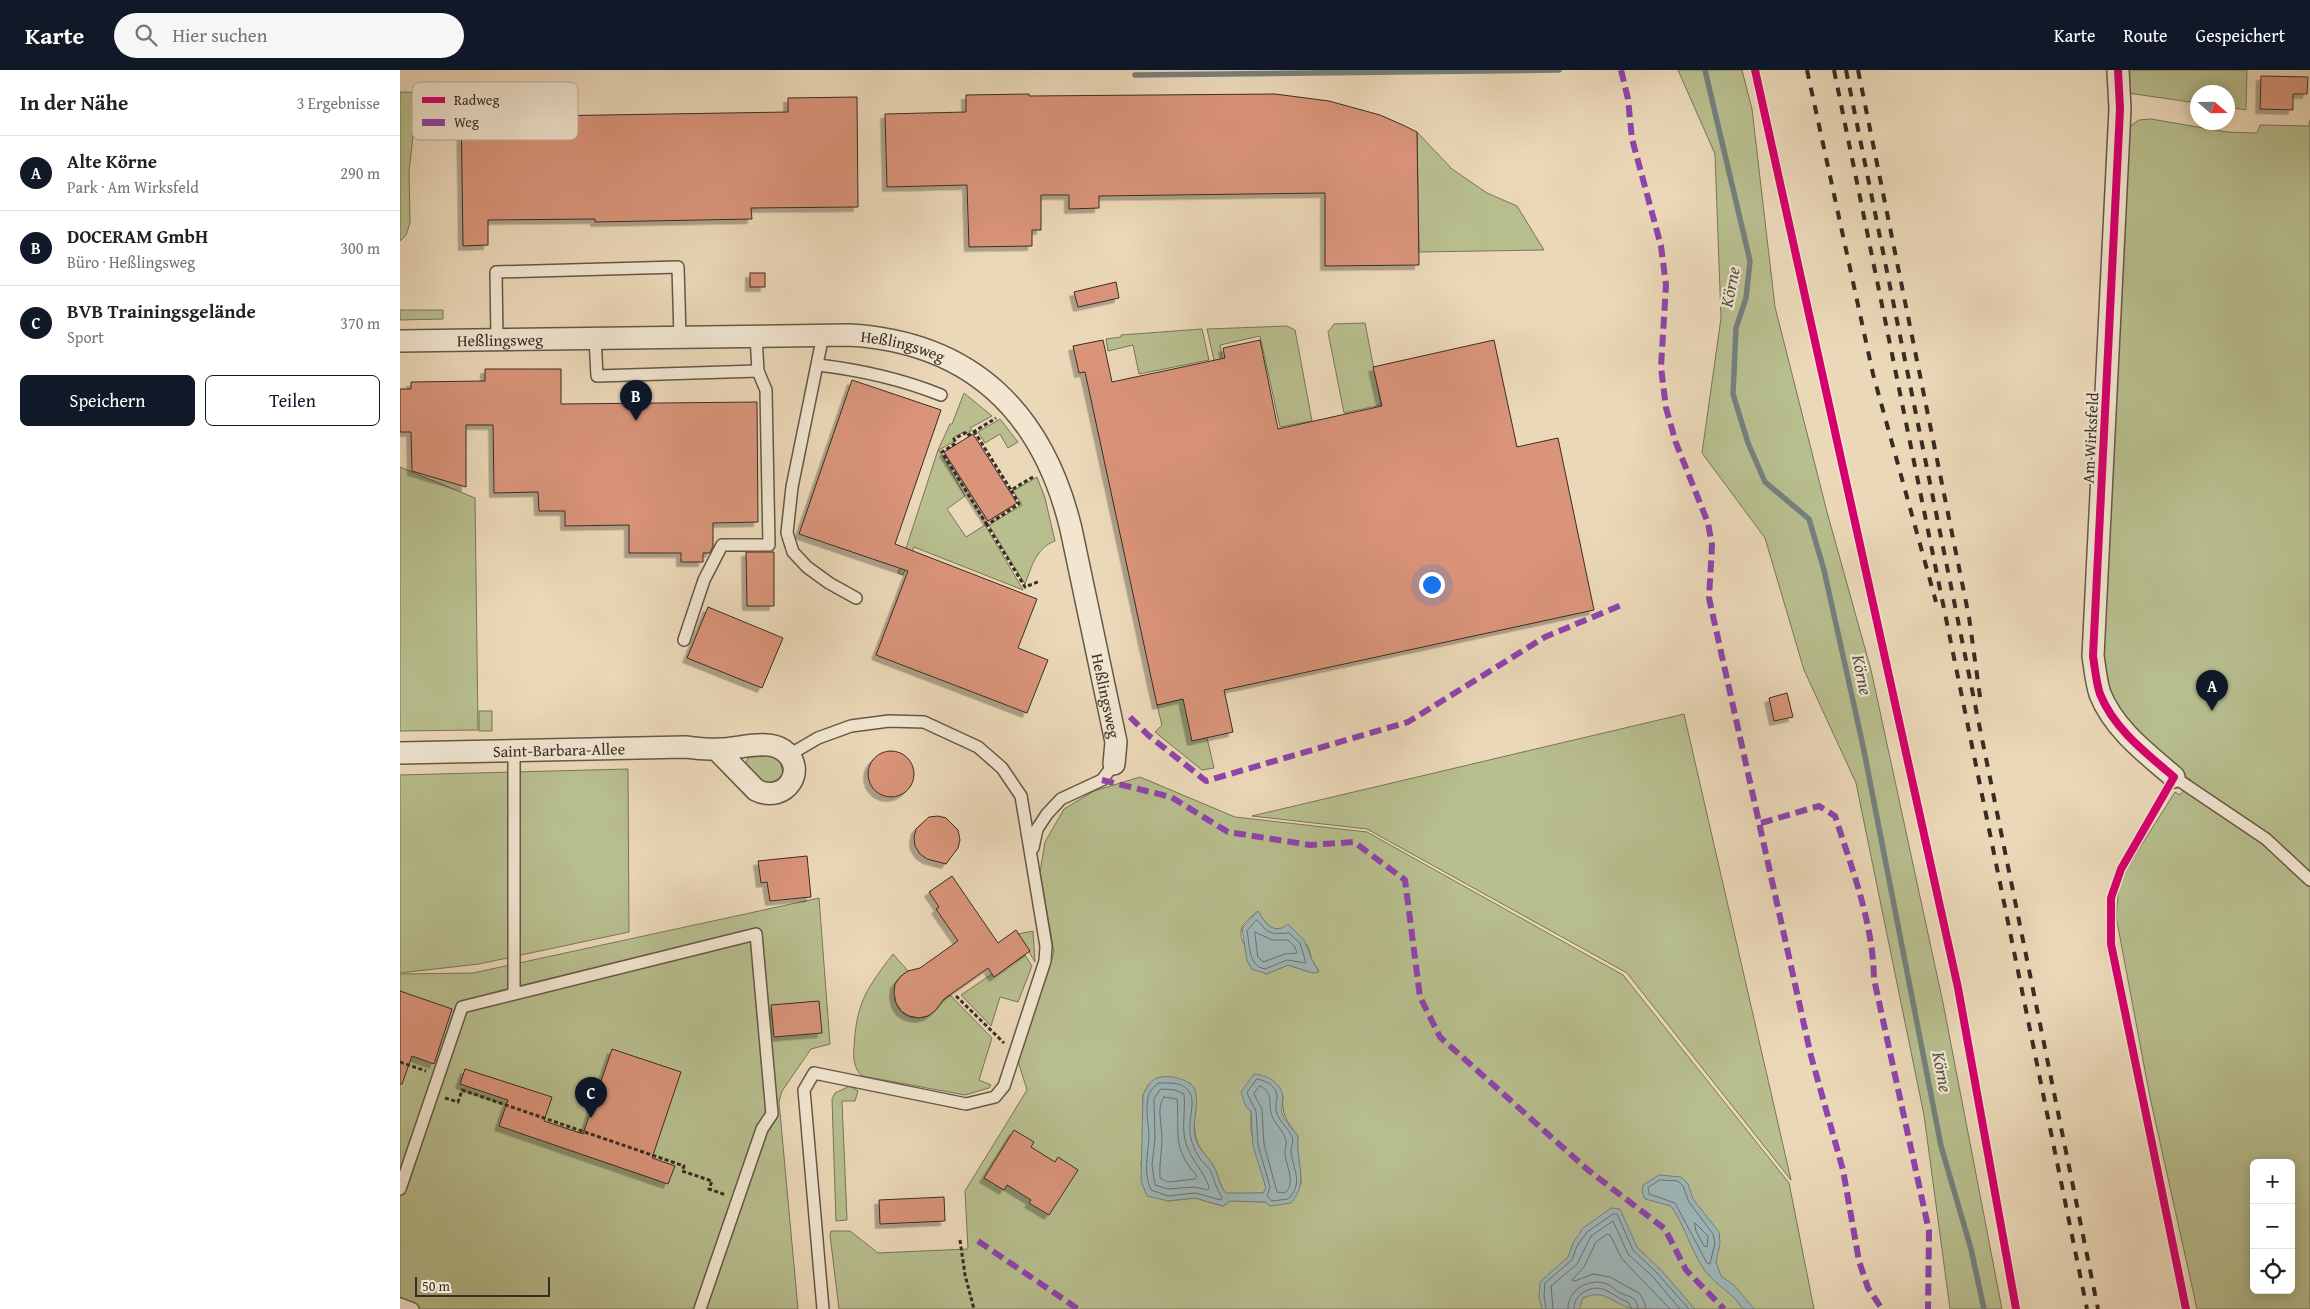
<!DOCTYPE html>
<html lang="de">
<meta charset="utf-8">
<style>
body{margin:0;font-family:"Gentium Book Plus",serif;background:#f6f6f6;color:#202124}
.controls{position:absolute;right:15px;bottom:15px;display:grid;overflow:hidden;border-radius:8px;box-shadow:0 2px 12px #0003}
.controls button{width:45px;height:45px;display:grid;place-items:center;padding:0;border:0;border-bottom:1px solid #e0e0e0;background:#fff;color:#202124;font:25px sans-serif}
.compass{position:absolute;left:1790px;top:15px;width:45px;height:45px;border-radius:50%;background:#fff;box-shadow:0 2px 12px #0003;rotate:110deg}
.scale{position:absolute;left:15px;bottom:12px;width:135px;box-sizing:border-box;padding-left:5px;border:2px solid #382d24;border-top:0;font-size:14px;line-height:18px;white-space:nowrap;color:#382d24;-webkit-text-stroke:4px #f2e6d1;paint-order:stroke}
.you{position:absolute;left:1031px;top:514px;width:18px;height:18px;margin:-12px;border:4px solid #fff;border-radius:50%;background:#1a73e8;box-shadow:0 0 0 8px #1a73e833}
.badge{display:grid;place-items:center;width:32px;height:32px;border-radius:50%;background:#111827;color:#fff;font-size:16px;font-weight:700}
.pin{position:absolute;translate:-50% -41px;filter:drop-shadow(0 1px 2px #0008)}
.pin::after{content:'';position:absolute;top:26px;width:18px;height:15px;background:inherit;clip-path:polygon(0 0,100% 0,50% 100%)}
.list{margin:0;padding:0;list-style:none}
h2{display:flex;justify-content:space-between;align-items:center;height:65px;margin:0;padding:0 20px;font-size:21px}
h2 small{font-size:16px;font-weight:400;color:#757577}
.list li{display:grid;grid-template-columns:32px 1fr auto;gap:15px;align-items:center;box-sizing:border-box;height:75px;padding:0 20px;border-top:1px solid #e0e0e0}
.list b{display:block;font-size:19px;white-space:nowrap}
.list p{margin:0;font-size:16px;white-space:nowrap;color:#757577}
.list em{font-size:16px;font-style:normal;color:#757577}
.actions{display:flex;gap:10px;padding:15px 20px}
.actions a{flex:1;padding:11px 0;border:1px solid #111827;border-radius:8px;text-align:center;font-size:18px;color:#111827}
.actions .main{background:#111827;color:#fff}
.icon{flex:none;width:28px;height:28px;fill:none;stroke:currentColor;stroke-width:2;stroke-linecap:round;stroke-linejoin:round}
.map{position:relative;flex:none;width:1910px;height:1239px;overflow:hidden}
header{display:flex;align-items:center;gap:30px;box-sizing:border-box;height:70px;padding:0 25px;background:#111827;color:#fff}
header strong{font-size:24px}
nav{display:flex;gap:28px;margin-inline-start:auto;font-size:18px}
.search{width:350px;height:45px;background:#f6f6f6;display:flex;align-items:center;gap:12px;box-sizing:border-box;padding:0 18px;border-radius:28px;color:#757577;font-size:19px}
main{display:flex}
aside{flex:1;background:#fff}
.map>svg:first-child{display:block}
.green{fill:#b8be8e;stroke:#787659;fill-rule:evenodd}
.water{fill:#9eb7ba;stroke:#75807e}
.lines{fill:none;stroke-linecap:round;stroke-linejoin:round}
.shore{stroke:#6b726f;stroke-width:1}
.stream{stroke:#75807e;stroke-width:5.5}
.building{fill:#da947a;stroke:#382d24;filter:url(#shadow)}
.lane-casing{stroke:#655849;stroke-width:14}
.street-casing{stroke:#655849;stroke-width:24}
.path{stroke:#382d24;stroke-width:3;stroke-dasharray:4 2.5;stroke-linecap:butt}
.lane{stroke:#f2e6d1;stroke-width:11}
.street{stroke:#f2e6d1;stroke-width:21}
.rail{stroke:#382d24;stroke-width:4;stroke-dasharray:9 9;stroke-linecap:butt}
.quiet{stroke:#8e44ad;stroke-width:6;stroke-dasharray:12 6;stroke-linecap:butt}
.cycleway-casing{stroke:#f2e6d1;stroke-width:11}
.cycleway{stroke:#d6006c;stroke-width:8}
.labels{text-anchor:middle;stroke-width:4.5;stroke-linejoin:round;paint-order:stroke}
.street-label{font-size:16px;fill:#382d24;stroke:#f2e6d1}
.water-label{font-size:18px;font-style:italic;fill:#52504a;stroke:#f2e6d1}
.key{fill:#f2e6d1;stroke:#baae9d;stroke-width:1}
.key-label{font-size:14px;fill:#382d24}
</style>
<header>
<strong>Karte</strong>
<div class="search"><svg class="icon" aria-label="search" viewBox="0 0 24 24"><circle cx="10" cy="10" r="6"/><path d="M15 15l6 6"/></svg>Hier suchen</div>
<nav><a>Karte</a><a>Route</a><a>Gespeichert</a></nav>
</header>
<main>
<aside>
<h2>In der Nähe<small>3 Ergebnisse</small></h2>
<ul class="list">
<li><span class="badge">A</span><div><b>Alte Körne</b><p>Park · Am Wirksfeld</p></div><em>290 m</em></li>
<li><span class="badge">B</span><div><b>DOCERAM GmbH</b><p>Büro · Heßlingsweg</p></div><em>300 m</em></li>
<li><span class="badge">C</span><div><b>BVB Trainingsgelände</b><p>Sport</p></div><em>370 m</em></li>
</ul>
<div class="actions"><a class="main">Speichern</a><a>Teilen</a></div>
</aside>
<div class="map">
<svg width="1910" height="1239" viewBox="0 0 1910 1239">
<defs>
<filter id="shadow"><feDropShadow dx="-4.5" dy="4.5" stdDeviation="0" flood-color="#0004"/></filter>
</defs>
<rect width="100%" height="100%" fill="#ebd8b8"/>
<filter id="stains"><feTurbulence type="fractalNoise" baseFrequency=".004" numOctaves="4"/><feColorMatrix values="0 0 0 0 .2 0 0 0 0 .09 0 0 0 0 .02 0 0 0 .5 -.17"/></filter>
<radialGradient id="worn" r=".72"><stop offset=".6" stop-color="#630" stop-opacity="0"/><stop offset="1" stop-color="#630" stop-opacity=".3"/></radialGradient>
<g class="green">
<polygon points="1278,0 1342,0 1352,39 1375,237 1427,442 1471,600 1543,933 1602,1239 1550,1239 1524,1045 1456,713 1404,600 1365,468 1302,383 1321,248 1315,84"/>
<polygon points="1726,0 1847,0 1846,40 1828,37 1828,22 1798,22 1797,33 1728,23"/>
<polygon points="0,22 41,23 41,54 14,58 9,101 10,153 6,165 0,171"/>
<path d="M1751 49 1827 62 1857 63 1860 55 1909 56 1910 50V1239H1797L1750 1027 1716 846 1719 815 1725 797 1730 793 1775 722 1780 725 1791 710 1769 695 1716 644 1700 592 1729 57 1739 50ZM1854 1093H1891V1220H1854Z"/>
<polygon points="1017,62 1052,99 1087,123 1117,136 1144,180 1019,182"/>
<polygon points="0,240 43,240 43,249 0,250"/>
<polygon points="965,253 981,335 944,343 928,262 934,254"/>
<polygon points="887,256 895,260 912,351 880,357 860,266 820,275 824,298 816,299 807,259"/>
<polygon points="802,259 809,290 739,304 733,275 708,281 706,269 721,267 721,265"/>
<polygon points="564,323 592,346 570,358 572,360 567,363 565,361 553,368 555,371 539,380 565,426 547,439 566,467 585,455 623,520 514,477 503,505 498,503 538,380 550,354 552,354"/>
<polygon points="600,349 618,372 608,378 600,364 585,373 578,362"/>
<polygon points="0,397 75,428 78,660 0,661"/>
<path d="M637 407 645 428 655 471C636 478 632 496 625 514L589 455 622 435 613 421Z"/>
<polygon points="783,629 807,668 814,698 802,700 755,662 762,655 757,635"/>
<rect x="79" y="641" width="13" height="20"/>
<polygon points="1284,644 1391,1110 1227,903 967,759 852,746"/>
<path d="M372 686 380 692 383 702C371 727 357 707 345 695L348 688 351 687Z"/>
<polygon points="228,699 229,862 79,894 0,903 0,705"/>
<path d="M740 707 835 747 967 762 1223 905 1389 1113 1414 1239H439L430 1165 431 1161H450L478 1183 568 1179 565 1121 627 1020 618 991 654 882 640 802 645 772 664 739 694 721ZM858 841C865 853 874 866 888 855L908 876 912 890 919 901 913 903 888 895 866 904C857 894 834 870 843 855 847 850 853 845 858 841ZM790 1013C801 1029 792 1045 795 1062 798 1083 808 1084 815 1099 819 1107 820 1116 826 1124L863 1123 866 1118 851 1061V1041L883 1026C881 1044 887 1052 898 1066 896 1083 901 1097 901 1114L865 1132 830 1131 823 1136 795 1128 768 1131 741 1095 744 1067 743 1026 748 1015Z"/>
<polygon points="419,828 430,974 411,979 382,1021 379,1032 398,1239 0,1239 0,904 73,903"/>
<polygon points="633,861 635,892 618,864"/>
<path d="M493 884 508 901C482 918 497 957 527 946 537 943 541 931 550 925L592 968 579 1010 591 1015 589 1018 565 1025 462 1006C454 999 453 988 454 978 456 933 467 918 493 884Z"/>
<polygon points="625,885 632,896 618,932 600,927 591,956 561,925 592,904 594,906"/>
<polygon points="450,1016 458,1021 455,1031 442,1031 447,1150 436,1151 432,1029 435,1023"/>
</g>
<g class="water">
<path d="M858 841C865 853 874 866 888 854L904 870 912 890 919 902 913 903 888 895 867 904 852 899 847 891 842 858Z"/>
<path d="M854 1004C867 1005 881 1012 883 1027 883 1032 881 1037 882 1043 885 1051 892 1059 898 1066 895 1092 910 1111 891 1133L870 1136 865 1132 830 1131 823 1136 795 1128 768 1131 747 1126 741 1111 743 1025C746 1019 750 1010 757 1008 768 1004 791 1009 795 1020 799 1033 794 1047 794 1059 795 1080 808 1084 815 1099 819 1108 820 1116 826 1123H863L866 1118 853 1076 851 1041 846 1037 841 1022Z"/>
<path d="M1259 1105 1281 1107 1288 1114 1293 1129 1319 1162 1320 1173 1316 1192 1321 1206 1334 1215 1354 1239H1343C1333 1223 1317 1216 1305 1201 1291 1181 1285 1156 1271 1136L1245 1129 1242 1122 1243 1115Z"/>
<path d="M1211 1138 1220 1139 1237 1177 1261 1200 1295 1239C1282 1239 1238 1239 1229 1238 1210 1231 1204 1219 1183 1228L1179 1239H1142L1139 1227 1140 1212 1168 1187 1173 1173 1183 1158Z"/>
</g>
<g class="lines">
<g class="shore">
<path d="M857 850C870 865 870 864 889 863L900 873 906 893 887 890 865 899C848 896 850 875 847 861Z"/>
<polygon points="855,862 872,870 888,870 895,877 897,883 885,884 863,892 858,887"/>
<path d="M857 1009C863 1010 870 1013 874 1018 880 1025 875 1032 876 1040 878 1051 888 1057 892 1067 894 1071 891 1077 891 1082 893 1099 904 1114 888 1129L872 1131 867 1126 870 1117 858 1075 856 1041 847 1023Z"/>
<path d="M759 1013C768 1013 782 1012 788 1020 797 1030 788 1049 790 1062 791 1072 795 1082 801 1090 804 1094 809 1097 811 1102 815 1111 816 1119 822 1127L821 1130 795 1123 768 1126 751 1120C743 1102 748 1086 749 1067 749 1054 745 1041 748 1028 749 1021 753 1017 759 1013Z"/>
<path d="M860 1016C875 1023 867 1033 872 1046 875 1054 884 1062 886 1070 887 1074 885 1078 885 1082 885 1095 897 1112 885 1123L877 1122 864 1074 862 1039 854 1024Z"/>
<path d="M761 1019 775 1020 784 1024C786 1042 780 1062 788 1079 794 1093 804 1102 809 1117L808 1120 794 1117 768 1119 755 1115 752 1095 755 1068 754 1029Z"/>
<path d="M764 1027 777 1029C780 1063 771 1077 797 1106L795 1109 768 1112 760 1108C759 1094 762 1081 762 1067 762 1055 756 1037 764 1027Z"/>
<polygon points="1260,1110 1278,1111 1283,1116 1289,1132 1313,1164 1315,1173 1310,1194 1307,1193 1275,1133 1249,1124 1248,1118"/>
<polygon points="1295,1153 1308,1166 1307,1177 1304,1176 1296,1161"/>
<polyline points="1146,1239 1144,1226 1145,1213 1172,1190 1177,1176 1187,1162 1213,1144 1217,1144 1233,1180 1257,1203 1289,1239"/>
<polyline points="1153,1239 1151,1216 1177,1194 1191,1166 1213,1151 1228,1184 1253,1207 1280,1239"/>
<path d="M1168 1239C1167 1220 1190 1207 1207 1214 1212 1216 1215 1220 1220 1223 1229 1227 1237 1226 1238 1239"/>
<path d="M1174 1239C1173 1225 1190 1215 1203 1219 1211 1222 1219 1229 1228 1232L1232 1239"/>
<polyline points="1246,1239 1244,1231 1239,1223 1210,1207 1193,1204 1175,1211 1172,1210 1184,1197 1196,1172 1207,1164 1210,1165 1222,1189 1270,1239"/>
</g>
<g class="stream">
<polyline points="1305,0 1350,191 1346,228 1336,258 1333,324 1348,373 1365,412 1409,449 1424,500 1463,676 1541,1076 1571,1179 1584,1239"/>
<polyline points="735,5 1159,0"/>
</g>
</g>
<g class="building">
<polygon points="1861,6 1908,7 1907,24 1893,24 1893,40 1860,39"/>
<polygon points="629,24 629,26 875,24 929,31 980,45 1005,56 1017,62 1019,195 925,196 925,123 699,126 699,138 669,139 669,125 641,125 641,160 632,160 632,176 569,177 567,115 487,117 485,44 566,42 566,25"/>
<polygon points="457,27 458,137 351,138 352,149 195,152 195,149 88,150 88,175 63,176 61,33 83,33 83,47 388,42 388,28"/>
<rect x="350" y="203" width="15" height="14"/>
<polygon points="716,212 719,228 678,237 674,222"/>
<polygon points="703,270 712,312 825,288 823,278 860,270 878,359 982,336 973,297 1094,270 1117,377 1158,368 1194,540 824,620 833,662 792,671 783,629 757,635 685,302 679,303 673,276"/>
<polygon points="85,299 161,299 161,334 357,332 358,452 313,453 313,476 310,483 303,483 303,492 281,492 281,483 229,483 229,455 165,456 165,441 139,441 138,422 94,423 93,355 66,355 66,417 12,401 11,362 0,362 0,319 11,319 11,312 85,311"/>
<polygon points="452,310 541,340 495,474 637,529 618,578 648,590 627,643 476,585 508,501 399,464"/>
<polygon points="573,364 617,433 588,451 544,382"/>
<polygon points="346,482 374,482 374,536 347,536"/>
<polygon points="308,537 383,568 362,618 287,588"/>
<polygon points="1387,623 1393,647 1374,651 1369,628"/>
<circle cx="491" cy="704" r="23"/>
<polygon points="538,746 546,748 558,760 560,770 558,778 546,794 527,789 520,784 515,776 514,768 516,759 529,747"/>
<polygon points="407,786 411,827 370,831 367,812 361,813 358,791"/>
<polygon points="552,806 598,873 616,860 630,881 594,907 588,898 544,929 535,941 528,946 519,948 509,946 501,941 496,933 494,923 495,914 501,906 508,901 520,898 558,871 536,839 539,837 529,822"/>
<polygon points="0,921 52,939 34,994 12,986 2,1014 0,1014"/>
<polygon points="419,931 422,963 374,967 371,935"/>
<polygon points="212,979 281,1002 252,1088 275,1096 268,1114 99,1056 108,1030 60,1014 65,999 152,1027 144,1051 183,1064"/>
<polygon points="614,1060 634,1072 631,1077 655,1092 658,1087 678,1100 649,1145 629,1133 631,1130 607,1115 604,1120 584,1108"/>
<polygon points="544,1127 545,1151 480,1154 479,1130"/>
</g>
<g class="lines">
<g class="lane-casing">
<g id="lane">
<polyline points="423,265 392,417 387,463 393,482 407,497 429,513 456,528"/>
<polyline points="195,268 197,306 358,301"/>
<polyline points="97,270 96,202 278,197 280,267"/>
<path d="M418 295C461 300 501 309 541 325"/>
<polyline points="284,570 304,510 322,475 369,475 366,320 358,301 356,266"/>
<polyline points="114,680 114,923"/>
<polyline points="389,685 418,668 451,656 489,651 524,652 578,677 602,698 621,726 646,876 645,891 604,1016 595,1027 566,1034 414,1003 404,1020 423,1239"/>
<polyline points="1774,707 1866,769 1910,810"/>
<polyline points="633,778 637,759 647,744 661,729 702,710 714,694"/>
<polyline points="0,1119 62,937 356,864 372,1044 362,1059 300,1239"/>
<polyline points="0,1234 13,1239"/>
</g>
</g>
<g class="street-casing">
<g id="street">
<path d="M1718 0 1720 39 1693 586C1695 598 1696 612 1700 624 1714 659 1746 683 1774 707"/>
<path id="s1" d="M0 271 449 265C572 272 643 343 671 459L716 672 714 694"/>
<path id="s2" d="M0 683 285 677C296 678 308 680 319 679 338 679 367 669 383 680 409 698 386 735 356 720L317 680"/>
</g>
</g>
<g class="path">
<polyline points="574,361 611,420"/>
<polyline points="633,407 611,420 619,434 587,455 625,517 640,511"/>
<polyline points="587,455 542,382 556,373 554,369 565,363 567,366 596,348"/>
<polyline points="556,926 604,973"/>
<polyline points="0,992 26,1001"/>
<polyline points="45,1028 58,1032 62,1020 284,1096 282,1101 312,1111 309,1119 326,1125"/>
<polyline points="560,1170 565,1205 574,1239"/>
</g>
<use href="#lane" class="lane"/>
<use href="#street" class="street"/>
<g class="rail">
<polyline points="1407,0 1473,304 1536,532"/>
<polyline points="1434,0 1687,1239"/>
<polyline points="1446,0 1698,1239"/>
<polyline points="1458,0 1569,547 1581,634"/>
</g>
<g class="quiet">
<polyline points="1221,0 1228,29 1232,69 1261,176 1266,215 1261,297 1266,338 1276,373 1308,453 1312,475 1309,528 1411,986 1443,1100 1459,1191 1468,1218 1482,1239"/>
<polyline points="730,647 748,665 806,711 1008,652 1145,567 1224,534"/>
<polyline points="702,710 771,727 828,762 910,775 954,772 1005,810 1020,927 1040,967 1188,1100 1265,1159 1286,1200 1324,1239"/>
<path d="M1361 753 1419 736 1435 746C1452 799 1473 852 1474 909L1529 1161 1528 1239"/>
<polyline points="578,1171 678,1239"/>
</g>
<g class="cycleway-casing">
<g id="cycleway">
<polyline points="1355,0 1558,918 1616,1239"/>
<path d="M1718 0 1720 39 1693 586C1695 598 1696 612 1700 624 1714 659 1746 683 1774 707L1721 799 1711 828V874L1786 1239"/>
</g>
</g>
<use href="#cycleway" class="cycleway"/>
</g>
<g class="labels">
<g class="street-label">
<text dy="6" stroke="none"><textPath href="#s1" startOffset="100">Heßlingsweg</textPath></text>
<text dy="6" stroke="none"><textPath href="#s1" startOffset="504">Heßlingsweg</textPath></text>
<text transform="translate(1690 368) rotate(-87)" y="6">Am Wirksfeld</text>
<text dy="6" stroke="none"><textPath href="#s1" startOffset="939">Heßlingsweg</textPath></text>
<text dy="6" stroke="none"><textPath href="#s2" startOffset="159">Saint-Barbara-Allee</textPath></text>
</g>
<g class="water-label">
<text transform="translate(1330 217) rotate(-79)" y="6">Körne</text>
<text transform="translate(1462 605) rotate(78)" y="6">Körne</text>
<text transform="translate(1542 1002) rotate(79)" y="6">Körne</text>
</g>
</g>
<rect x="12" y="12" width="166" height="58" rx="8" class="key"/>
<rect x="22" y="27" width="23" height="6" fill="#d6006c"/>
<rect x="22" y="49" width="23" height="7" fill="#8e44ad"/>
<g class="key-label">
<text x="54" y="35">Radweg</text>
<text x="54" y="57">Weg</text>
</g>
<rect width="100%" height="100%" filter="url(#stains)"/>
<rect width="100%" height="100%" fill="url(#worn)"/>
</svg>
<div class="controls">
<button>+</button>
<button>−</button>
<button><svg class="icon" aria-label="locate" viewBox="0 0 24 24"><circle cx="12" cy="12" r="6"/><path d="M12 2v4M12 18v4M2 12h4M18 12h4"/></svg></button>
</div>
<svg class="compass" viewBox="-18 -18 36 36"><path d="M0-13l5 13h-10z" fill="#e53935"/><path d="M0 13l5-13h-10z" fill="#757577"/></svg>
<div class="scale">50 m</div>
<div class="you"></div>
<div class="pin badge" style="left:1812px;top:641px">A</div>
<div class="pin badge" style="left:236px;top:351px">B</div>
<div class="pin badge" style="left:191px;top:1048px">C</div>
</div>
</main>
